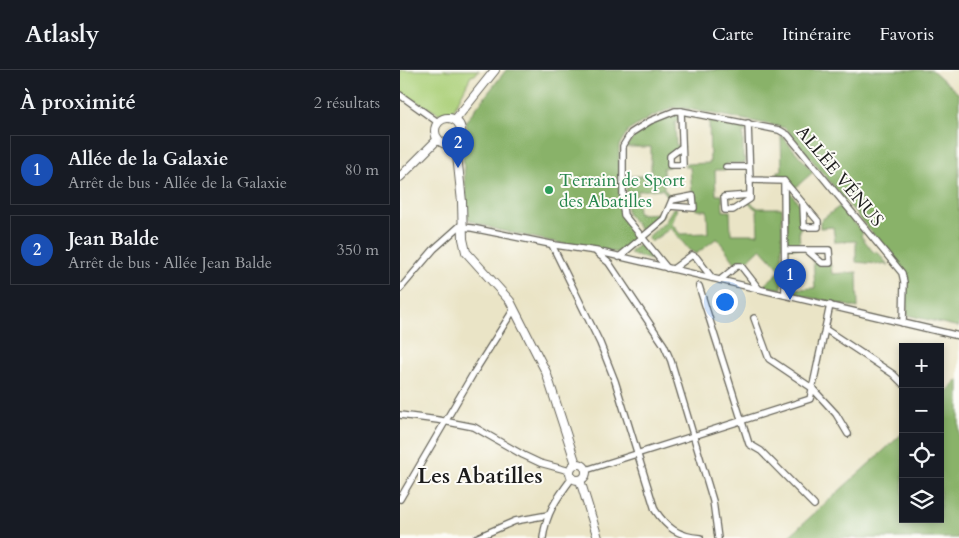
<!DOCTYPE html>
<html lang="fr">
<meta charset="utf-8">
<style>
body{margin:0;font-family:Cardo,serif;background:#20242c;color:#f1f3f6}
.controls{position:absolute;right:15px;bottom:15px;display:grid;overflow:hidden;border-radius:0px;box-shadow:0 2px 8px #0003}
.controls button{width:45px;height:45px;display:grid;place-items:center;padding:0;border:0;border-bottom:1px solid #363941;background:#171b24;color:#f1f3f6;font:25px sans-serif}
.you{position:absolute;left:324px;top:231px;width:18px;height:18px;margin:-12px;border:4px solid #fff;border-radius:50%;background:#1a73e8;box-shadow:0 0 0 8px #1a73e833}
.badge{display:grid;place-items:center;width:32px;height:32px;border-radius:50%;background:#2563eb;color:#fff;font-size:16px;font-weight:700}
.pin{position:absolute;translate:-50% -41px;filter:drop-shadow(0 1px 2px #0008)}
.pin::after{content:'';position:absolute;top:26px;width:18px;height:15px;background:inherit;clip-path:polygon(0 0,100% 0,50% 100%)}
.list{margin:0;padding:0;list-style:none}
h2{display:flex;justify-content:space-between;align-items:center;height:65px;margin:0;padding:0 20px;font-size:21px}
h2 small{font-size:16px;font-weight:400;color:#9ea1a6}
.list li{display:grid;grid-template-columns:32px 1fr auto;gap:15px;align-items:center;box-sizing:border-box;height:70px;margin:0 10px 10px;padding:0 10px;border:1px solid #363941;border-radius:0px}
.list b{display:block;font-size:19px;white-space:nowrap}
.list p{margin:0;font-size:16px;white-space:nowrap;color:#9ea1a6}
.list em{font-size:16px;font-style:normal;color:#9ea1a6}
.icon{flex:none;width:28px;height:28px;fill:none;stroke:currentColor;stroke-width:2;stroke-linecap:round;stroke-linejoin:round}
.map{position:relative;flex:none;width:559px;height:468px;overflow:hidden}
header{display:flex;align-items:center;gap:30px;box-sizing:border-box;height:70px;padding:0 25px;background:#171b24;border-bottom:1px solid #363941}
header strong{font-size:24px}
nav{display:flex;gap:28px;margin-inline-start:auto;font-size:18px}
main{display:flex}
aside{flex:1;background:#171b24}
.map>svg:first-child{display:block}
.green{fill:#acd079;stroke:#64764a}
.forest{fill:#89b269;stroke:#526742}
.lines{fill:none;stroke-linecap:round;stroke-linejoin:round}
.minor-casing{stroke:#646258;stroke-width:8}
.tertiary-casing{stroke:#646258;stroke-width:10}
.minor{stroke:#fff;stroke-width:5.5}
.tertiary{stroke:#fff;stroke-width:8}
.leisure-dot{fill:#2e9e5b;stroke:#fdfcf7;stroke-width:2}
.labels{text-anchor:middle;stroke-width:4;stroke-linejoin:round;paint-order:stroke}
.street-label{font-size:18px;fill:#1c1c1c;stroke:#fdfcf7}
.leisure-label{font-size:18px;fill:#27864d;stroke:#fdfcf7;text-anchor:start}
.district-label{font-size:22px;font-weight:bold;fill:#1c1c1c;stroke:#fdfcf7}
</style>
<header>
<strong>Atlasly</strong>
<nav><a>Carte</a><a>Itinéraire</a><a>Favoris</a></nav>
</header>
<main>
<aside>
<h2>À proximité<small>2 résultats</small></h2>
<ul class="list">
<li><span class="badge" style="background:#1a4fb4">1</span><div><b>Allée de la Galaxie</b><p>Arrêt de bus · Allée de la Galaxie</p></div><em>80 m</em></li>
<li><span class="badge" style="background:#1a4fb4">2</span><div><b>Jean Balde</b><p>Arrêt de bus · Allée Jean Balde</p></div><em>350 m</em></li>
</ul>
</aside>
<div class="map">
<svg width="559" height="468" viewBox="0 0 559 468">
<rect width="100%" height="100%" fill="#fdfcf7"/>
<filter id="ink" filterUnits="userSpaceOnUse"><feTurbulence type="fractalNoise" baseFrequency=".02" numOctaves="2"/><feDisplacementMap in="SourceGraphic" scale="10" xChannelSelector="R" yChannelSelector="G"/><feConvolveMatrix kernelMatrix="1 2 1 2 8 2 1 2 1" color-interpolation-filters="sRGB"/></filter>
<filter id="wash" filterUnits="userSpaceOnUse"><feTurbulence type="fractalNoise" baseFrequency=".0096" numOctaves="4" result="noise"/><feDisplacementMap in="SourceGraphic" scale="20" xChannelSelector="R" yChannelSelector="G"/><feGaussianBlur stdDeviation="1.12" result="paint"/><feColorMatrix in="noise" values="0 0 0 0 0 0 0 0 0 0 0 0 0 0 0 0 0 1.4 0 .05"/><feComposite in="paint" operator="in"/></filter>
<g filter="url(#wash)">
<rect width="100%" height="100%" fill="#eae4c6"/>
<polygon class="green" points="0,0 79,0 75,5 71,6 52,43 42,45 0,23"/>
<g class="forest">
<path d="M106 0H532L559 24V257L507 245 506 212 504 202 388 61 385 58 372 55 283 38H272L249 48 228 61 221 72 219 76V138C223 150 234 158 235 169L219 183 159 173 98 160 71 151 68 148 62 75 67 65 66 51Z"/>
<path d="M276 45 279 47V51L275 52 276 75H279V78L268 85 269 97 263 98 264 118 271 128H269L262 119 237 121 238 144 264 143 261 148 245 162H242L227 143 226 106H251V77H227V76C238 58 257 51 276 45Z"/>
<polygon points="309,49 346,58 346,62 343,62 343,88 346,88 345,93 326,94 325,100 315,100 316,125 322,125 323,141 330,141 331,164 358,164 357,140 347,132 348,131 358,138 382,138 382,218 381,219 363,216 381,200 361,178 344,194 336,194 317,168 296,184 289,180 271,158 251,172 248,169 248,167 265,152 273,138 277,138 272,154 280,164 308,163 307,140 296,140 295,124 292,124 290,97 285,97 285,94 310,93"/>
<polygon points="381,65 413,102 395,118 388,109 378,107 378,101 382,101"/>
<polygon points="387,118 400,135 402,158 399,159 400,178 387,178"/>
<polygon points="440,136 463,163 461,166 474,183 477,181 488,195 456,192 456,171 435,172 433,157 420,158 420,151"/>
<polygon points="239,175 245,176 252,185 251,190 230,184 232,180"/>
<polygon points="413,189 420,195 431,195 432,204 457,202 458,238 390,223 394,219 415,218"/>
<polygon points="559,309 559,468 387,468 503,363 503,449 540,449 540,329"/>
</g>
</g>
<g filter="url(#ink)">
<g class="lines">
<g class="minor-casing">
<g id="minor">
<polyline points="0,25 39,53"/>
<polyline points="281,41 283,95 270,95 270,86 282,77"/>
<polyline points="348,53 350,110 384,111 385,225"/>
<polyline points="326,97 349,97"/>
<polyline points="350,110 350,129 333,140 325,140 324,127 350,125"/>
<polyline points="384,111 418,151 418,157 404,157 403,134"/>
<polyline points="62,157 72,158 155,175 196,181 559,266"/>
<path d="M152 175 200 273 215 311 255 440C267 458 278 466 300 468"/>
<polyline points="385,180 429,180 430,193 422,193 408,181"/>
<polyline points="197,183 209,193 264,275 271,291 313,431 318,468"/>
<polyline points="219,187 264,149 272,130 293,126 294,138 270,136"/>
<polyline points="267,198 224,145 223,138 223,76 231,63 250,51 275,41 281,41 379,60 388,65 502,203 504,212 503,253"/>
<polyline points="273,199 292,185 296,187 312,208"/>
<polyline points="320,210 337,196 341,196 359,219"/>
<polyline points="299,216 349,374 361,381 414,435"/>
<polyline points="0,219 34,179 62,154"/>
<polyline points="354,248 369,289 412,318 436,344 448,364"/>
<polyline points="425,259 493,304 503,314"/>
<polyline points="0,345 38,350 74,357 123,385 140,393 170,401"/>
<polyline points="186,400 410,329 430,235"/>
<polyline points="0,429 73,304 114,239"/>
<polyline points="76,468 115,451 148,445"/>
<path d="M143 468C146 443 157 428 172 408"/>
</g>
</g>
<g class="tertiary-casing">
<g id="tertiary">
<circle cx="48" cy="61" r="13"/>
<polyline points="55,50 95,0"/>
<polyline points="52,73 57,85 62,132 63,169 66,182 110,231 114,239 146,302 176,394"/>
<polyline points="0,107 38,69"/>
<circle cx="178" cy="402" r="8"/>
<polyline points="180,410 198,468"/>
</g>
</g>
<use href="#minor" class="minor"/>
<use href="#tertiary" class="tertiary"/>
</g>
</g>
<circle class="leisure-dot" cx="149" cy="120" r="5"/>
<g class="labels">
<g class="street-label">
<text transform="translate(440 106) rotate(50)" y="6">ALLÉE VÉNUS</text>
</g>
<g class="leisure-label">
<text x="159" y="116">Terrain de Sport<tspan x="159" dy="21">des Abatilles</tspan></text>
</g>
<g class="district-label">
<text x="80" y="413">Les Abatilles</text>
</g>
</g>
</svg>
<div class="controls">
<button>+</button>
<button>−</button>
<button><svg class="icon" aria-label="locate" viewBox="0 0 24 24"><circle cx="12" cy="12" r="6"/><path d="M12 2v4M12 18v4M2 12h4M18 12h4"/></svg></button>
<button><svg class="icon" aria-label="layers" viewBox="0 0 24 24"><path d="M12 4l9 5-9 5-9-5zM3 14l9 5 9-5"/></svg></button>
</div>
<div class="you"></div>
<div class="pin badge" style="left:390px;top:230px;background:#1a4fb4">1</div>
<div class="pin badge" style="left:58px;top:98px;background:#1a4fb4">2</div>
</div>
</main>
